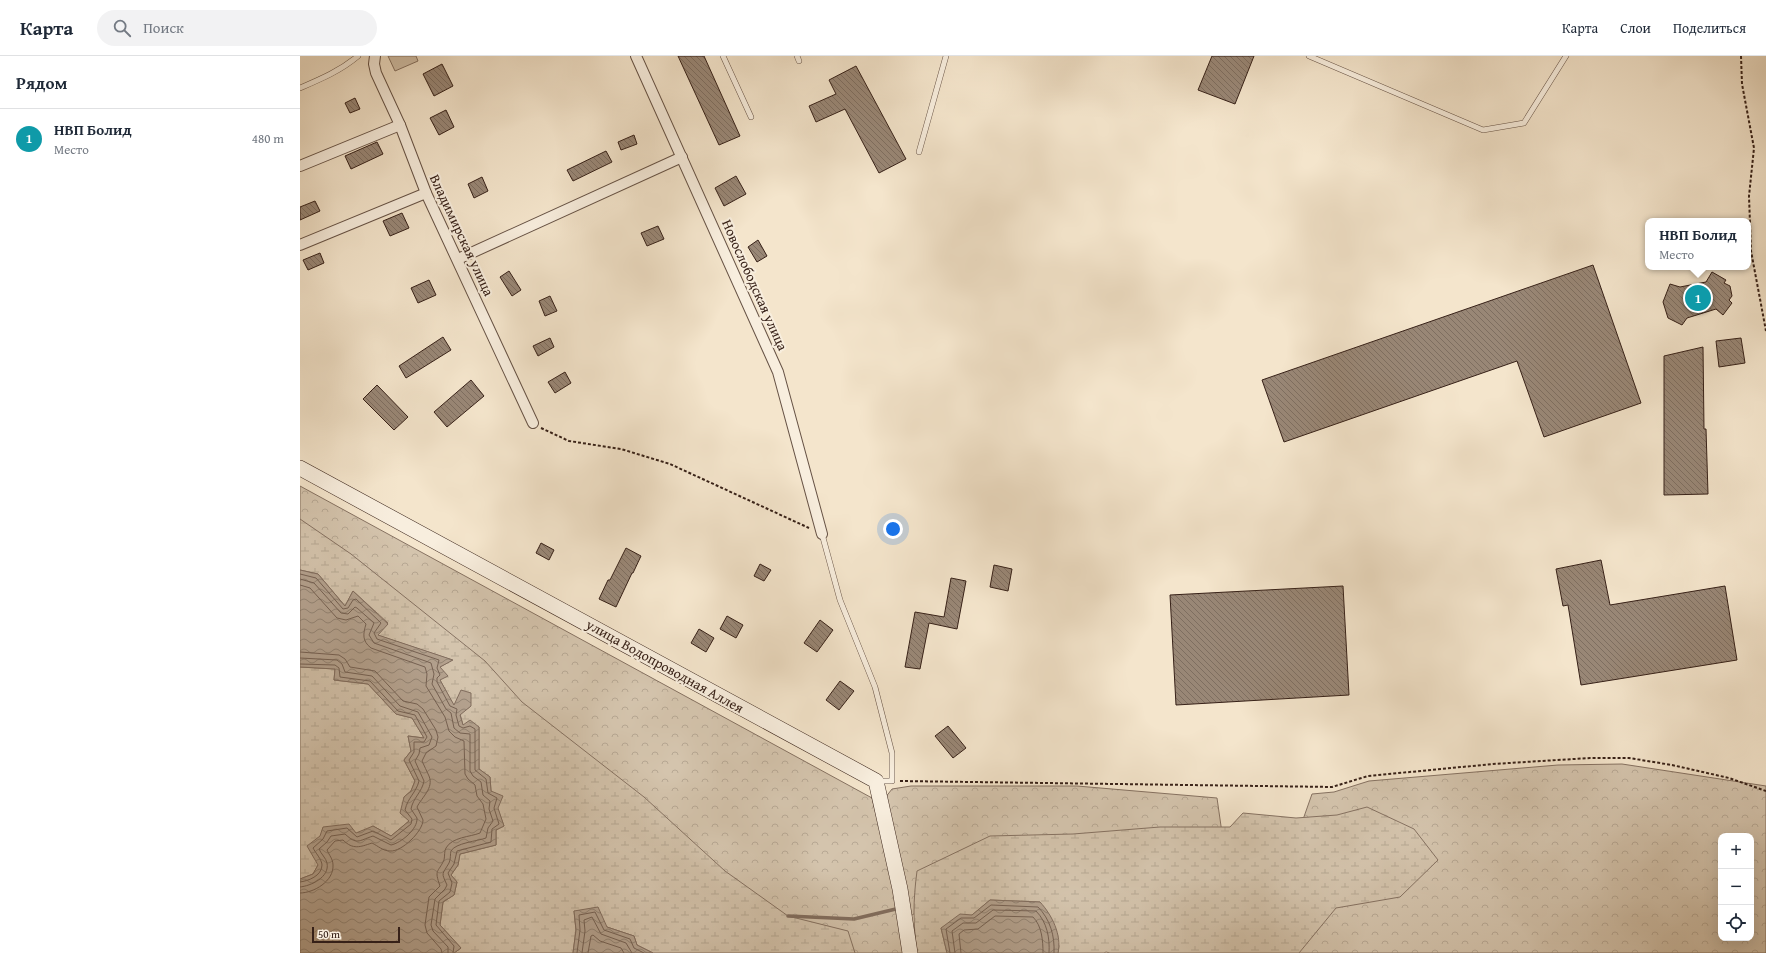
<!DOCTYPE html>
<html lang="ru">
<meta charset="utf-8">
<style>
body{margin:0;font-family:"Gentium Book Plus",serif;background:#f2f2f3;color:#1f2937}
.controls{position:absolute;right:12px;bottom:12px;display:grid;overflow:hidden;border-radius:8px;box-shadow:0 4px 16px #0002}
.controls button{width:36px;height:36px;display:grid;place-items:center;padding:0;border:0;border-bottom:1px solid #e0e1e3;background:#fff;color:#1f2937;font:20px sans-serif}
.scale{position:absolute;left:12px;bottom:10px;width:88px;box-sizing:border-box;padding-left:4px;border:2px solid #372118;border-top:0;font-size:11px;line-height:14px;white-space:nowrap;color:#372118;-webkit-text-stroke:3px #f8eede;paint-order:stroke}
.you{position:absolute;left:593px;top:473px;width:14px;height:14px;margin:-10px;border:3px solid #fff;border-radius:50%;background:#1a73e8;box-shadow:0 0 0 6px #1a73e833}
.badge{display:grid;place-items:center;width:26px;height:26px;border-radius:50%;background:#d93025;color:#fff;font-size:13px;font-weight:700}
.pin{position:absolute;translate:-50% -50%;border:2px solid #fff;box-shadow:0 1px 4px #0006}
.popup{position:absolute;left:1345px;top:162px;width:106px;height:52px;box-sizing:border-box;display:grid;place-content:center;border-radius:8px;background:#fff;filter:drop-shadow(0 1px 3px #0005);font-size:13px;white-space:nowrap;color:#747a83}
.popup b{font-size:15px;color:#1f2937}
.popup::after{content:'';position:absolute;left:50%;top:100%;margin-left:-8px;border:8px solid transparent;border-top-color:#fff}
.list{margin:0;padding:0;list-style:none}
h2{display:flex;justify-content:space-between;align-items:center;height:52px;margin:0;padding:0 16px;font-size:17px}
h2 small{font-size:13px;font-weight:400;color:#747a83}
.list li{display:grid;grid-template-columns:26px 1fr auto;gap:12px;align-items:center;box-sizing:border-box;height:60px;padding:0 16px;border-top:1px solid #e0e1e3}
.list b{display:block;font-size:15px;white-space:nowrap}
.list p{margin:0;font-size:13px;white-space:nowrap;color:#747a83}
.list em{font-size:13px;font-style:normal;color:#747a83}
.icon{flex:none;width:22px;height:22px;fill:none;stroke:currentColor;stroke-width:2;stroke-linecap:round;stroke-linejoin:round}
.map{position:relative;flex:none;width:1466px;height:897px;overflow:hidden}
header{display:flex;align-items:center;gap:24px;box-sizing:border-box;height:56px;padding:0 20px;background:#fff;border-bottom:1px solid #e0e1e3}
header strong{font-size:19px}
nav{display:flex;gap:22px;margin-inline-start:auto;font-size:14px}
.search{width:280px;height:36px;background:#f2f2f3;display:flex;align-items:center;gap:10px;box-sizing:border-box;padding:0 14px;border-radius:22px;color:#747a83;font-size:15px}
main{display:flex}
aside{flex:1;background:#fff}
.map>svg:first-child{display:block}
.green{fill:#d4c4ad;stroke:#867262}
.forest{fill:url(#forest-crowns);stroke:#867262;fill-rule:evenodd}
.wetland{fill:url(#wetland-marsh);stroke:#867262}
.water{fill:url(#water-waves);stroke:#826e5f}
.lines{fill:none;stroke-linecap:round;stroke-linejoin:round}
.shore{stroke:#766254;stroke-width:1}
.stream{stroke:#826e5f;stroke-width:3.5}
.building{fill:url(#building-back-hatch);stroke:#372118}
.lane-casing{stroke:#665245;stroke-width:6}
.street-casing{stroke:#665245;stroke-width:12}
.secondary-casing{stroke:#372118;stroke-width:16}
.path{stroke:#372118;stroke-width:2;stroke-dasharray:3 2;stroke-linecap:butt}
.lane{stroke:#f8eede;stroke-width:5}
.street{stroke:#f8eede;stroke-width:10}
.secondary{stroke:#f8eede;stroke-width:15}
.labels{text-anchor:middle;stroke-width:4;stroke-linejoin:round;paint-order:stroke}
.street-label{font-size:14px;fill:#372118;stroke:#f8eede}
</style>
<header>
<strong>Карта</strong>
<div class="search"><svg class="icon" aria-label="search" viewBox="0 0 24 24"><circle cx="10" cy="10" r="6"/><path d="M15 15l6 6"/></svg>Поиск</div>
<nav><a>Карта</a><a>Слои</a><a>Поделиться</a></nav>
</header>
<main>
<aside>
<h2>Рядом<small></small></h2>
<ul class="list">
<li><span class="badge" style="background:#0f9aa8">1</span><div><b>НВП Болид</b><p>Место</p></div><em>480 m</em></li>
</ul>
</aside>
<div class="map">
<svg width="1466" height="897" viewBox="0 0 1466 897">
<defs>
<pattern id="forest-crowns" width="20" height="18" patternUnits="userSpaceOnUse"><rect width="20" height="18" fill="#d4c4ad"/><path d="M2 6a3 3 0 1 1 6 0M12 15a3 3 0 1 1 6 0" fill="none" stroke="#b7a894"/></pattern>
<pattern id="wetland-marsh" width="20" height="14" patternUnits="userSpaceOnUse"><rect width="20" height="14" fill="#d4c4ad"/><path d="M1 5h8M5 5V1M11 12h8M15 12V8" fill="none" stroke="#b7a894"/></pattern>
<pattern id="water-waves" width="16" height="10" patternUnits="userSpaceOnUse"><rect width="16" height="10" fill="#b4a28f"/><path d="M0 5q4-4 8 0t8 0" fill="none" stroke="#938474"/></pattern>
<pattern id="building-back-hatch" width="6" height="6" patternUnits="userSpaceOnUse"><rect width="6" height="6" fill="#998776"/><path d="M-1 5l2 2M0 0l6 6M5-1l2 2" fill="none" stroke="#7e6e60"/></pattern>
</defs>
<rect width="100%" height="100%" fill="#f4e5cc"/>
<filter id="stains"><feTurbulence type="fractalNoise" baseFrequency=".005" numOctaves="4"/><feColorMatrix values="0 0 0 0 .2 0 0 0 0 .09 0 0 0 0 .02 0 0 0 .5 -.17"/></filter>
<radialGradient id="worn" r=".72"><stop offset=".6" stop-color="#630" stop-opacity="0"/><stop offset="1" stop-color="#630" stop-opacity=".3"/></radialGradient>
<polygon class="green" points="88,0 116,0 118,5 95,15"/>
<g class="forest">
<polygon points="0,430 572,742 591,817 603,897 537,897 416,854 0,474"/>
<path d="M1322 708 1466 730V897H956L1012 738 1034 736 1069 725 1258 709ZM1421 780H1451V882H1421Z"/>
<polygon points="611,730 777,730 917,742 922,777 685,803 611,860 585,742 592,733"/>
</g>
<g class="wetland">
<polygon points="0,463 51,498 185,605 222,646 344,741 425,815 488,860 548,875 555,897 353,897 337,889 334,880 307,871 274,855 276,874 273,897 154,897 161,892 140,869 143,846 154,839 157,826 151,819 158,809 160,798 196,789 196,774 204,770 191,735 190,721 179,713 179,671 163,669 160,658 171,650 154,650 140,624 140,611 152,604 77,579 88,567 53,535 45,550 18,518 0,514"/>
<polygon points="0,611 35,613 34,624 68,628 96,658 112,662 124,682 108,680 111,695 104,704 115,725 111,735 104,741 109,765 91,780 73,770 18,809 13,818 0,823"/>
<path d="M1067 751 1114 773 1138 804 1100 841 1036 852 999 897H810L806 896 804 897H758L759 890 740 846 690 844 672 859 641 872 647 897H617C613 867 613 845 617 815L690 780 773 778 860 771H930L943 757 996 762 1037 759Z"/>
</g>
<g class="water">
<polygon points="0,514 18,518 45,550 53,535 88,568 78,579 153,604 140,611 148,620 140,624 154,649 161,634 171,637 171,650 160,659 163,669 170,664 179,671 179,713 190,721 191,735 203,740 198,752 204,770 196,774 196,789 160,798 158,809 151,819 157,826 154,839 143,846 140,869 161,892 154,897 0,897 0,823 13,818 18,809 7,790 20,780 23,771 49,768 56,777 73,770 91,780 109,765 100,757 104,741 111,735 115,725 104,704 111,695 108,680 124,682 112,662 96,658 68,628 34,624 35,613 0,611"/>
<path d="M690 844 740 846C752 859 762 879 758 897H647L641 872 660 858 672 859Z"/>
<polygon points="298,851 307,871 334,880 337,889 353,897 273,897 276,874 274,855"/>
</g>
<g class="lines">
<g class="shore">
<polyline points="0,518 16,522 43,553 48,552 53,544 56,543 81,567 74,577 77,583 139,604 137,612 140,619 137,622 137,626 150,650 157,653 156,659 159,670 163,672 170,670 175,673 175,714 186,723 188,737 197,742 194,752 199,768 192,773 191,786 157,795 154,808 148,817 152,827 150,836 139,845 136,869 154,890 153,897"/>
<path d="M0 523 14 527 41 557 48 558 55 551 57 552 74 567 69 579 74 587 131 607 134 618 132 628 146 653 151 657 154 672 160 677 170 678V715L173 720 181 726 183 739 190 745 189 753 193 765 188 772 186 782C178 785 155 787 151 795 150 798 151 803 149 807 142 819 141 816 147 829L145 833 135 843 131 869 133 875 148 891V897"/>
<path d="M0 529 10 532 37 562 46 564 58 560 66 568C63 578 62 585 71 592L125 611 127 618 126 630 145 661 149 675 155 681 164 685 165 718 168 723 175 729 177 740 183 748 186 763 180 777C170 781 152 781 146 792 144 795 145 800 144 804 138 817 134 813 140 830L129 841 125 869 127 877 141 893 142 897"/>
<path d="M0 596 39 599 45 603 50 611 75 615 103 645 117 648 123 653 136 674 138 681 136 690 126 697 122 705C124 710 127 715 129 720 134 732 122 741 117 751L123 764C123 775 102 796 90 795 83 795 78 790 72 787 60 791 53 794 43 784L35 785 27 794C29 799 33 803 33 809 34 825 14 837 0 837"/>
<path d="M0 602 37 604 42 608 45 616 72 620 100 650 118 656 132 681 129 689 120 692 119 698 115 705 124 725C122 736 113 742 111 753L117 762C118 773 101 787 91 789L73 780C58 785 57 789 45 778L31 780 27 786 19 793C21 798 26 802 27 807 30 821 11 830 0 831"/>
<path d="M0 608 35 609 39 612 40 621 70 625 98 655 115 659 127 681 124 686H114V696L109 704 119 725C116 737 108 741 105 754L112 763 111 768 91 784 73 775 57 781 47 772 27 775 23 783 13 792C15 796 22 804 22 809 22 820 8 825 0 826"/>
<polyline points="277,897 280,874 279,859 295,856 304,874 330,883 334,892 344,897"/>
<polyline points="282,897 285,875 284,864 292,861 301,878 326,887 332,897"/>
<polyline points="288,897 291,880 293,879 300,885 321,892 324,897"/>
<path d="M650 897 646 873 661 862H674L691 849 738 851C750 863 755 880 754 897"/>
<path d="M655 897 652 875 663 867H676L693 854 736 855C747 866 750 882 749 897"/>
<path d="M661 897 659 878 664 874 678 873 695 860 733 861C742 870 743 885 743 897"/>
</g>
<polyline class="stream" points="488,860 554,863 600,852"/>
</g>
<g class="building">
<polygon points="378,0 404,0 440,80 419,89"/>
<polygon points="912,0 954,0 935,48 898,34"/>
<polygon points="142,8 153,30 134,40 123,18"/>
<polygon points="556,10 606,103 579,117 545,53 516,66 509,50 536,38 529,24"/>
<polygon points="55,42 60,53 50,57 45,47"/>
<polygon points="146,54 154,71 139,79 130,62"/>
<polygon points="334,79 337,88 321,94 318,86"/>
<polygon points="77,86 83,98 51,113 45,100"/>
<polygon points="306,95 312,106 273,125 267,114"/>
<polygon points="436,120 446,138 424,150 415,132"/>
<polygon points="182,121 188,135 174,142 168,128"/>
<polygon points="15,145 20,155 0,164 0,151"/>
<polygon points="102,157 109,172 90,180 83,165"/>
<polygon points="358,170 364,183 347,190 341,177"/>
<polygon points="458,184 467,200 457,206 448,191"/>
<polygon points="20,197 24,207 8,214 3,204"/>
<polygon points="1293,209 1341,347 1244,381 1217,305 984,386 962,324"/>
<polygon points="209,215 221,234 212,240 200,221"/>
<polygon points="1412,216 1426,224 1424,227 1430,230 1432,240 1429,244 1432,247 1423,259 1416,253 1387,262 1382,269 1368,262 1363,246 1370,228 1380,231 1406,226"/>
<polygon points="129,224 136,239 118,247 111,232"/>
<polygon points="250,240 257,255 245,260 239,245"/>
<polygon points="143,281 151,294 106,322 99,310"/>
<polygon points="250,282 254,291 238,300 233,290"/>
<polygon points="1441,282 1445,307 1419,311 1416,285"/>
<polygon points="1403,291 1404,373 1406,373 1408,438 1364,439 1364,300"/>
<polygon points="265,316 271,327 255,337 248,326"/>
<polygon points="171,324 184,340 147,371 134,356"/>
<polygon points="77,329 108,361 94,374 63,343"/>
<polygon points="241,487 254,494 249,504 236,497"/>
<polygon points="326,492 341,500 333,517 332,517 316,551 299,543 308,524 310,524"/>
<polygon points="1301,504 1310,549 1425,530 1437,604 1281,629 1268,549 1263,550 1256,513"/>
<polygon points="460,508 471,514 464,525 454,520"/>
<polygon points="694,509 712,513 708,535 690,531"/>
<polygon points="651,522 666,525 657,573 629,567 620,613 605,611 615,556 644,561"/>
<polygon points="1043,530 1049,639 876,649 870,539"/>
<polygon points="427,560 443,569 436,582 420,573"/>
<polygon points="520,564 533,574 517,596 504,587"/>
<polygon points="399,573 414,582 406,596 391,587"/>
<polygon points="540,625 554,635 539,654 526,644"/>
<polygon points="648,670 666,692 653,702 635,680"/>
</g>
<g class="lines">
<g class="lane-casing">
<g id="lane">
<polyline points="423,0 451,61"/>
<polyline points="497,0 499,5"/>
<polyline points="1009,0 1183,74 1224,67 1266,0"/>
<path d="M0 32C21 23 40 15 58 0"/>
<polyline points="619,96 646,0"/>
<polyline points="522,478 540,544 575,631 592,697 592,725 577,725"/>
</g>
</g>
<g class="street-casing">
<g id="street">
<polyline points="75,0 74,8 76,17 100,69 126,137 233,367"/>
<polyline points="336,0 478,316 522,478"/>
<polyline points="0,110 100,69"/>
<polyline points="0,189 126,137"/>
<polyline points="158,203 382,101"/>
</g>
</g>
<g class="secondary-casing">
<polyline id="secondary" points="0,412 576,725 600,833 610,897"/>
</g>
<g class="path">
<polyline points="1441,0 1442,28 1454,92 1449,140 1451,195 1466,275"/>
<polyline points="241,372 269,385 321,393 370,408 509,472"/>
<polyline points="600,725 1032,731 1068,720 1193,708 1290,702 1329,702 1372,709 1429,722 1466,735"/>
</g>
<use href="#lane" class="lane"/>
<use href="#street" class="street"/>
<use href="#secondary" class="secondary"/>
</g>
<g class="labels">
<g class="street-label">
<text transform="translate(162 179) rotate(65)" y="5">Владимирская улица</text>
<text transform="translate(455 229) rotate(66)" y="5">Новослободская улица</text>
<text transform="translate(365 610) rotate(29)" y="5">улица Водопроводная Аллея</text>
</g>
</g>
<rect width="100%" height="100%" filter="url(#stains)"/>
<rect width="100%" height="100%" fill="url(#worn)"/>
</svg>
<div class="controls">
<button>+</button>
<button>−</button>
<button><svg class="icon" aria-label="locate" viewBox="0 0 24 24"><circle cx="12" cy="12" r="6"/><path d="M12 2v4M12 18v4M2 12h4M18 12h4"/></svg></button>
</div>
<div class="scale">50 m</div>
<div class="you"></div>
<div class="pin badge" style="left:1398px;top:242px;background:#0f9aa8">1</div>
<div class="popup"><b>НВП Болид</b>Место</div>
</div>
</main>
